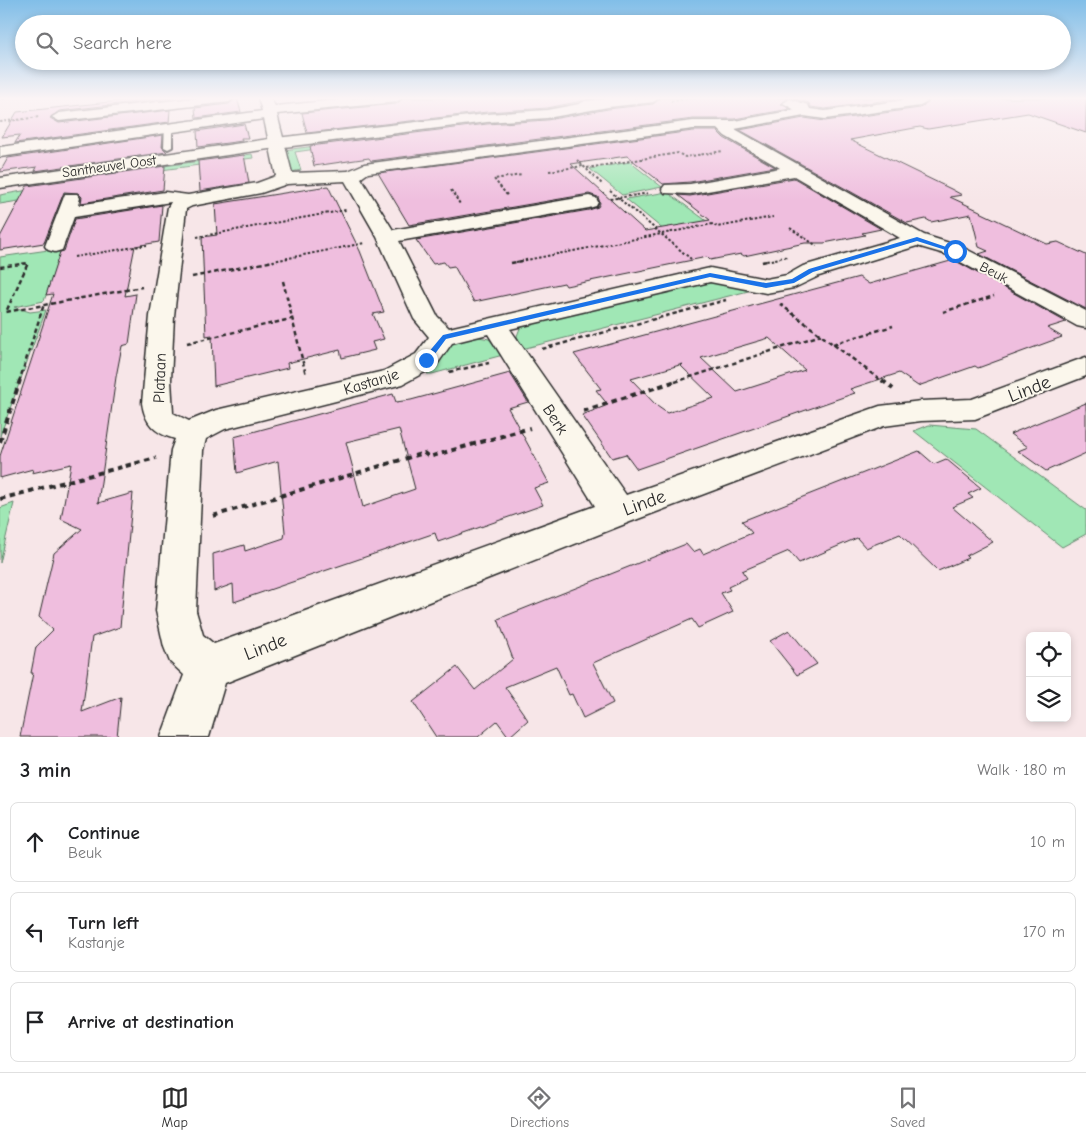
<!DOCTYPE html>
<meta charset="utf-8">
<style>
body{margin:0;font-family:"Comic Neue",sans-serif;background:#f6f6f6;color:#202124}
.controls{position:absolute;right:15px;bottom:15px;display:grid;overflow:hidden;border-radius:8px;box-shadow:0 2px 8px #0003}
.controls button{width:45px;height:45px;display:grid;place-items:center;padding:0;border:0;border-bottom:1px solid #e0e0e0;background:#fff;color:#202124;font:25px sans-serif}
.stop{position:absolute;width:15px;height:15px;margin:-11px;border:4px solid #1a73e8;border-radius:50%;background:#fff}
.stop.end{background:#1a73e8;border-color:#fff;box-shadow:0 1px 5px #0008}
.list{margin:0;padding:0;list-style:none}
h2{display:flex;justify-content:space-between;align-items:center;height:65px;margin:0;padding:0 20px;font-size:21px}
h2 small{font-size:16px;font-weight:400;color:#757577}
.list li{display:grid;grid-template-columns:32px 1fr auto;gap:15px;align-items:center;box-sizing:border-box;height:80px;margin:0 10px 10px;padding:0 10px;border:1px solid #e0e0e0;border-radius:8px}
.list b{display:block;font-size:19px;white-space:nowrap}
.list p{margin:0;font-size:16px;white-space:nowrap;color:#757577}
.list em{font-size:16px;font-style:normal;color:#757577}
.icon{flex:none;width:28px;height:28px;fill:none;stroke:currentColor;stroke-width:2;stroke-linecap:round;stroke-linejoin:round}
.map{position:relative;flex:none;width:1086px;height:737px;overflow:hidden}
.search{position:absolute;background:#fff;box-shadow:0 2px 8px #0003;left:15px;right:15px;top:15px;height:55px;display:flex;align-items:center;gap:12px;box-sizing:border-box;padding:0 18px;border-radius:28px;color:#757577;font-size:19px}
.sheet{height:335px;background:#fff}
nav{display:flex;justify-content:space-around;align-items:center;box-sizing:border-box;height:70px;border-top:1px solid #e0e0e0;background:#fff;font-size:14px;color:#757577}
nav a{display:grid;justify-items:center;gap:2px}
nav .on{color:#2b2b2b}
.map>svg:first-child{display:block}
.green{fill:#a0e7b5;stroke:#668970}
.building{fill:#efbede;stroke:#2b2b2b;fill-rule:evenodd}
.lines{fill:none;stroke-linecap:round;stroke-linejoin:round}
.lane-casing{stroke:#2b2b2b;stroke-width:4}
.street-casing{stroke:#2b2b2b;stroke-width:3}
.secondary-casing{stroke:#2b2b2b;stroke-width:3}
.path-far2{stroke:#2b2b2b;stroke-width:2;stroke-dasharray:2.5 2;stroke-linecap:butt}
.path-far1{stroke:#2b2b2b;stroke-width:2.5;stroke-dasharray:4.5 3;stroke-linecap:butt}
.path{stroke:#2b2b2b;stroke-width:4;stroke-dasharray:5.5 4.5;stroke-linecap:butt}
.lane{fill:#fbf7ec;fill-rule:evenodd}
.street{fill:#fbf7ec;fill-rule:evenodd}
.secondary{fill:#fbf7ec;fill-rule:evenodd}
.route{fill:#1a73e8}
.labels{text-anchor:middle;stroke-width:4;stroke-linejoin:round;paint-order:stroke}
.far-street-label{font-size:14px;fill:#2b2b2b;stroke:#fbf7ec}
.street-label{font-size:16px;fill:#2b2b2b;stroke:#fbf7ec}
.near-street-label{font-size:19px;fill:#2b2b2b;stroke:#fbf7ec}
</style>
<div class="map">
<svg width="1086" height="737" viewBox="0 0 1086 737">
<rect width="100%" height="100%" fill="#f7e6e8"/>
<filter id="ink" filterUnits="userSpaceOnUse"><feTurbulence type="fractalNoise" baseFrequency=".02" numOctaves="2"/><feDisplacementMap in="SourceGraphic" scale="10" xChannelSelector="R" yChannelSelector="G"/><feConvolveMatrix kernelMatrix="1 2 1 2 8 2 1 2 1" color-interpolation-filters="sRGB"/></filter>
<g filter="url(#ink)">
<g class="green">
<polygon points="501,123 295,152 301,170 291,172 284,150"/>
<polygon points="252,154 253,158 77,181 68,193 0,204 0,195 164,166"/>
<polygon points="630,162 662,187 622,195 590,169"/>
<polygon points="667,192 708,222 665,231 626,199"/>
<polygon points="62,248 44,301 14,307 30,312 46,310 0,436 0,257"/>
<polygon points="709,282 760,288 522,349 517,336 520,328 529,324"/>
<polygon points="474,336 489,339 503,355 432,374 427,374 453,342"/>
<polygon points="929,425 976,429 1086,510 1086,534 1062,547 914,431"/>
<polygon points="14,503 0,563 0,508"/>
</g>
<g class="building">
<polygon points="146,98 171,98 59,111 50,118 59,123 170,110 169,122 15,143 20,135 2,137 17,112"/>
<polygon points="237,98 241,112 196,118 195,108 229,104"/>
<polygon points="404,98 596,98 547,108 487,112 307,133 302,113 396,104"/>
<polygon points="661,98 788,98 781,104 790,109 734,119 693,119 371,161 369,158 314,166 310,146 487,124 547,120 608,109 653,104"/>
<polygon points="793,98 902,98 825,109 811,107 809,103"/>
<polygon points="925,98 1086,98 1086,133 1028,113 928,129 920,127 850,140 951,189 962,195 950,197 982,212 980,212 1047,244 1058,242 1086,255 1086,309 979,254 988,251 979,247 971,214 931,222 926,219 907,223 740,130 804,118 825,121 920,108 929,102"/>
<polygon points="244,124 248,138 241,138 242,141 198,147 197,131"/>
<polygon points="693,131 717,131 724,138 775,167 690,182 663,184 627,156 571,164 645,231 710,220 678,195 690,196 794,178 881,229 862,233 865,235 824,243 805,243 744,256 741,254 710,260 707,257 566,286 564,283 474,302 454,266 448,267 444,262 433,264 416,240 589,210 598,207 600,203 598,197 589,194 409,225 378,173"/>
<polygon points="163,135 162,147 167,152 35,171 37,167 0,172 8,158"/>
<polygon points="244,155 249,183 200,191 198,161"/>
<polygon points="165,166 163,190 81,203 82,197 78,193 64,192 44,243 0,250 0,237 27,186"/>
<polygon points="328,186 360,251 384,312 373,314 384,339 372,342 375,350 342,358 340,350 287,363 288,368 214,386 212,335 206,336 202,237 217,235 215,204"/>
<polygon points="162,205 159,242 135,246 125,296 136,294 129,344 122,346 116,377 98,503 133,493 120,627 92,637 82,712 121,697 117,737 20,737 33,673 31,673 36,647 53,630 39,617 54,553 82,529 61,519 71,464 32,473 33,469 0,478 0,456 53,294 46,295 60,252 64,251 75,219"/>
<path d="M954 260 1066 322 1047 328 1062 337 978 368 975 366 918 386 899 373 850 389 855 393 637 469 626 454 612 458 582 415 608 405 596 390 601 389 574 354 859 277 869 284ZM769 338 805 370 737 392 701 358ZM683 364 681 366 714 398 667 413 657 406 631 379Z"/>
<path d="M510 373 528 402 508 408 549 483 534 488 543 505 438 542 435 533 234 602 233 584 214 591 213 554 244 545 245 551 284 538 285 532 278 461 237 473 234 437 393 394 396 402 411 400ZM399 429 415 489 363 507 346 442Z"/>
<polygon points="1086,403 1086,453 1046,471 1018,451 1028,447 1010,434"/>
<polygon points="919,451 934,464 946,459 981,488 968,494 973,498 952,507 993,542 966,556 968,558 938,571 900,534 866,548 857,538 799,563 789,551 742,571 747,578 728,587 730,590 721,593 733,612 698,628 692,619 593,663 613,703 583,718 572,694 569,695 556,666 505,687 528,720 509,737 497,721 478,737 436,737 413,702 457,667 475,690 513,659 498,619 686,544 693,552 700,549 703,554 752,533 742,521"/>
<polygon points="789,630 817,664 797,675 770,641"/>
</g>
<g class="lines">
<g class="lane-casing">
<polygon id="lane" points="165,126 172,128 172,147 168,149 164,147"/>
</g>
<g class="street-casing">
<g id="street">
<polygon points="194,98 235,98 229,102 59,121 52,117 59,113"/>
<path d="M258 98H270L275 106 357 98H402L396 102 277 114 292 173 348 171 364 164 693 121H734L795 110 783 103 790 99 808 105 810 109 825 111 905 100 904 98H922L927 102 920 106 825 119 804 116 735 129 924 235 962 247 1086 311V328L1077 326 948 255 917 246 819 276 794 288 766 293 710 282 510 329 626 495 880 406 921 401 972 399 1086 357V376L975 419 921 421 884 426 630 522 225 683 209 737H161L184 675 170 662 164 647 156 611 171 450 175 439C154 433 145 423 142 403L150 316 168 207 171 202 74 217 62 250 55 252 48 250 45 246 65 194H77L80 198 78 205 165 192 188 195 257 183 276 176 264 119 0 157V147L262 111ZM693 129H718L725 136 780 168 690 184 665 185 662 189 665 193 690 194 794 176 900 238 803 266 787 275 766 279 710 268 449 328 437 316 399 241 589 208 596 206 598 202 596 198 589 196 393 230 361 178 368 173ZM345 181 377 237 414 319 429 337 416 354 384 371 216 410 189 421 173 413 171 380 174 316 186 209 192 206 261 193 287 184ZM488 334 595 506 214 644 203 635 196 611 203 450 206 439 225 429 403 384 436 366 452 343Z"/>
</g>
</g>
<g class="secondary-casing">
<polygon id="secondary" points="614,98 659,98 653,102 608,107 547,118 487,122 276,148 0,188 0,178 276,138 487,114 547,110 579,104 585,101"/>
</g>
<g class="path-far2">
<polyline points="2,100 5,98"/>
<polyline points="671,101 696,98"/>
<polyline points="0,122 39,117"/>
<polyline points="577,160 603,185"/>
<polyline points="587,168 678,153 685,157 723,151"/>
<polyline points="549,171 583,166"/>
<polyline points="451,190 460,204"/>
<polyline points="610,191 691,259"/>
<polyline points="507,195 494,179 522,175"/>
<polyline points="610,199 650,193"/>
<polyline points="790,228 817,246"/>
<polyline points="197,237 346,210"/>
<polyline points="74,257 147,245"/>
<polyline points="268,262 365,243"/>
<polyline points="516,262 713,224 717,227 773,217"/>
<polyline points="762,262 788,256"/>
</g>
<g class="path-far1">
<polyline points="762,262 767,261"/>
<polyline points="511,263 522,261"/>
<polyline points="0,267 28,263 6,312 142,287"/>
<polyline points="192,277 274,261"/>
<polyline points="283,281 306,375"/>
<polyline points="780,304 883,382"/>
<polyline points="943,312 994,296"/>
<polyline points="187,343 291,319"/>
<polyline points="833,344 893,326"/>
<polyline points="542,349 726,300"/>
<polyline points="449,372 489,363"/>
<polyline points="19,382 44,304"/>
<polyline points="675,382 821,335"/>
</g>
<g class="path">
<polyline points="882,380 893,389"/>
<polyline points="583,411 679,380"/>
<polyline points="0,442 20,380"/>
<polyline points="0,499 156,458"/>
<polyline points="213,516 424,453 429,457 530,428"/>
</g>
<use href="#lane" class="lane"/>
<use href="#street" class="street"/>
<use href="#secondary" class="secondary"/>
</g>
</g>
<linearGradient id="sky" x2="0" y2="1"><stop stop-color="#81bee8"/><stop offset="0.49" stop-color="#fbf4f5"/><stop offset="1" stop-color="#fbf4f5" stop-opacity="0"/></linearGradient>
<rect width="1086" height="201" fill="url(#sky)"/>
<polygon class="route" points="917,237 958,251 955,253 917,241 813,272 794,283 766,288 710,277 446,339 429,362 422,360 443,335 710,273 766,283 792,279 809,269"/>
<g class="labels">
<g class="far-street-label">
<text transform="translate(109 166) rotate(-8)" y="5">Santheuvel Oost</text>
<text transform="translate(994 272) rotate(28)" y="5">Beuk</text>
</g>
<g class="street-label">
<text transform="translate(159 378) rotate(-88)" y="6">Plataan</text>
<text transform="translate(371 381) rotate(-17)" y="6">Kastanje</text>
<text transform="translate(556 419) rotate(57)" y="6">Berk</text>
</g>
<g class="near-street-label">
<text transform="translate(1029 388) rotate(-21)" y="7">Linde</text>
<text transform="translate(644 502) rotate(-20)" y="7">Linde</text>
<text transform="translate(265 646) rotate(-21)" y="7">Linde</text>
</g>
</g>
</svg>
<div class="controls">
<button><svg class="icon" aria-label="locate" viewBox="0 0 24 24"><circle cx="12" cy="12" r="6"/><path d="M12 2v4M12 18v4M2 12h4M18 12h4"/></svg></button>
<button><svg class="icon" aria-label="layers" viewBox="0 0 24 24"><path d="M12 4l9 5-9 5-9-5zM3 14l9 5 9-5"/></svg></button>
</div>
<div class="stop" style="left:955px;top:251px"></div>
<div class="stop end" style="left:426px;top:360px"></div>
<div class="search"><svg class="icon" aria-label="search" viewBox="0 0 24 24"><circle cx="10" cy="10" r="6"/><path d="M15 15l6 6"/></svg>Search here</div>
</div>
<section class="sheet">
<h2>3 min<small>Walk · 180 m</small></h2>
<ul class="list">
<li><svg class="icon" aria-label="ahead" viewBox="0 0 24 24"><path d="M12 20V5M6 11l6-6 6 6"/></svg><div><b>Continue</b><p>Beuk</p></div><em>10 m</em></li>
<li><svg class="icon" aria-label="left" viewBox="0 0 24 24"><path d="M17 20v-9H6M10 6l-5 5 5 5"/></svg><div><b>Turn left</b><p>Kastanje</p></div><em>170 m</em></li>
<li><svg class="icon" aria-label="arrive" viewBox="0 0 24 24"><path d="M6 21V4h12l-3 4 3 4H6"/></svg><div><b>Arrive at destination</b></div></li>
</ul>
</section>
<nav>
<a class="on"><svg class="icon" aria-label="map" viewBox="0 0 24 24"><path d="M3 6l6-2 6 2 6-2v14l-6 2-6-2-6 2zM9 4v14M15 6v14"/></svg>Map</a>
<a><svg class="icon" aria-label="directions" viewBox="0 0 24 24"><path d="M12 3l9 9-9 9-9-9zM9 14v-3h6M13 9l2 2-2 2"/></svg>Directions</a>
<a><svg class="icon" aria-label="saved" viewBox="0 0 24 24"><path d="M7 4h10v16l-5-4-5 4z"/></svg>Saved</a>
</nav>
